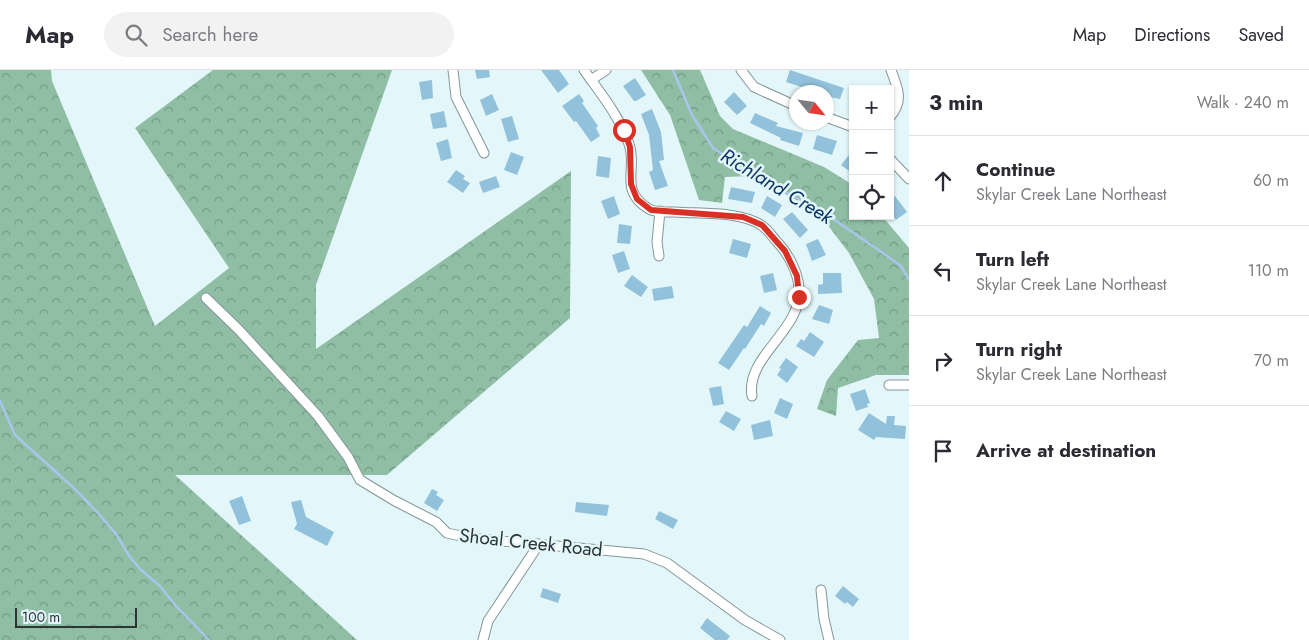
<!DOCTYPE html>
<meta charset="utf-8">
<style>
body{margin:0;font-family:Jost,sans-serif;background:#f2f2f3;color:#2b2b33}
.controls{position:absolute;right:15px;top:15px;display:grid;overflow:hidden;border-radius:0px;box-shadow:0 1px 4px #0004}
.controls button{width:45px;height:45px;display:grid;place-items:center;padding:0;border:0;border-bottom:1px solid #e1e1e2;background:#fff;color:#2b2b33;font:25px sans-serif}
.compass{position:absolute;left:789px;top:15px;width:45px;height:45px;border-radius:50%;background:#fff;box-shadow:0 1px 4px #0004;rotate:119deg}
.scale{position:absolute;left:15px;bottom:12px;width:122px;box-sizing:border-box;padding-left:5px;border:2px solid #2c3435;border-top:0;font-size:14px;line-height:18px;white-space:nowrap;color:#2c3435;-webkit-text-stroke:4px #e3f7fa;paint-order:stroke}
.stop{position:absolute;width:15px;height:15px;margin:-11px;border:4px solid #d93025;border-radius:50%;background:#fff}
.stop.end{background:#d93025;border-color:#fff;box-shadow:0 1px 5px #0008}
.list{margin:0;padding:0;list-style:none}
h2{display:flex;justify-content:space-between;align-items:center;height:65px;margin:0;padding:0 20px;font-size:21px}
h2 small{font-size:16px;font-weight:400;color:#7c7c81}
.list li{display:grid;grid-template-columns:32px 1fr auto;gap:15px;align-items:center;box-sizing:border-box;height:90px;padding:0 20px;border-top:1px solid #e1e1e2}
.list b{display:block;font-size:19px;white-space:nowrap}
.list p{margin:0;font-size:16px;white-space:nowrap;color:#7c7c81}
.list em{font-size:16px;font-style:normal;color:#7c7c81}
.icon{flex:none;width:28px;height:28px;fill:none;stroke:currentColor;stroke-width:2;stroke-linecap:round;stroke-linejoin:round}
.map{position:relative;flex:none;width:909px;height:570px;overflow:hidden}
header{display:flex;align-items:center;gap:30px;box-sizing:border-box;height:70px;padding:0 25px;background:#fff;border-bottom:1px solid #e1e1e2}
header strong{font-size:24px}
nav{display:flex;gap:28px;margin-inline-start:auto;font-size:18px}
.search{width:350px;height:45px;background:#f2f2f3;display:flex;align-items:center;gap:12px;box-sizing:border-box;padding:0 18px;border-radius:28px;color:#7c7c81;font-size:19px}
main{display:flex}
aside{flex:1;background:#fff}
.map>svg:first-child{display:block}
.forest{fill:url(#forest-crowns)}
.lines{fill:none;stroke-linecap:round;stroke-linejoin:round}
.stream{stroke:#a8c6eb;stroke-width:2.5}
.building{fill:#92c2db}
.minor-casing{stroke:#839598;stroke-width:11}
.minor{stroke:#fff;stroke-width:9}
.route{stroke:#d93025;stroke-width:6}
.labels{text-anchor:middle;stroke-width:5;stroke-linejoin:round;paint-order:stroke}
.street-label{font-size:19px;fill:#2c3435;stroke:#e3f7fa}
.water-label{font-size:20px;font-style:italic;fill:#0a3562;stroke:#e3f7fa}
</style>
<header>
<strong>Map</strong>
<div class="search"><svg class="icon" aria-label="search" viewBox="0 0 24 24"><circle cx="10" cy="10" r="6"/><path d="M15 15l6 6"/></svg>Search here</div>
<nav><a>Map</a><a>Directions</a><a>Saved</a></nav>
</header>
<main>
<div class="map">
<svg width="909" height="570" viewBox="0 0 909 570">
<defs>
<pattern id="forest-crowns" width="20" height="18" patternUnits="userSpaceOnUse" patternTransform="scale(1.25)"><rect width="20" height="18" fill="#8fbea4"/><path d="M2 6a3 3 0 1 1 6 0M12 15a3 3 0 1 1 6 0" fill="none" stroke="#759b86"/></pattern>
</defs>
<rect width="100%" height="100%" fill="#e3f7fa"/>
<g class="forest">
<polygon points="0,0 51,0 52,11 155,256 229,198 135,58 213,0 392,0 316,215 316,279 571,101 570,248 387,405 175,405 357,570 0,570"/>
<polygon points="641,0 700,0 720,46 733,59 824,97 853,115 853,146 882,146 909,178 909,305 876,305 838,318 836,346 817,339 827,310 858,270 879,268 874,229 849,183 817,141 751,106 725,107 722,133 699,130 670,45"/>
</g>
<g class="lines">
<g class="stream">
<polyline points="673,0 692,45 713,78 767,113 820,140 880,181 901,196 909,210"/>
<polyline points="0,331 15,365 76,420 98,443 116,464 130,487 140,499 160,516 176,536 209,570"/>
</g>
</g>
<g class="building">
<polygon points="475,0 489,0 490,7 477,9"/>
<polygon points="541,0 559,0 569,14 558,23"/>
<polygon points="790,0 844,18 840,29 826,26 826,22 817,22 786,12"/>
<polygon points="635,8 646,25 636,31 634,31 623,16"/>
<polygon points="432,10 433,28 422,30 419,12"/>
<polygon points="734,22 747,36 737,45 724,32"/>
<polygon points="492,24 499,40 486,46 480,30"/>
<polygon points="579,24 584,31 582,33 598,56 596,58 600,66 591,72 576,51 574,52 562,36"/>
<polygon points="652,39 661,62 664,90 659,91 668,116 655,120 649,102 653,100 649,65 641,44"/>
<polygon points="444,41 447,57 433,59 430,44"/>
<polygon points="755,43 778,53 776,56 803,63 799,76 780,70 781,68 750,53"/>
<polygon points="512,46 519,69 508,72 501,49"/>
<polygon points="817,65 837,71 832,85 813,79"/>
<polygon points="448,69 452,88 441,91 436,73"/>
<polygon points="853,80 853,104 841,95"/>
<polygon points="511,82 524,87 517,105 504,100"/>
<polygon points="598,86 611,88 609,108 596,106"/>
<polygon points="456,100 465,106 463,109 470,113 463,123 447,112"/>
<polygon points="496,106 500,117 483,123 479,112"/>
<polygon points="731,117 755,122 752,133 728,129"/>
<polygon points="614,126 620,144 608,149 601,131"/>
<polygon points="767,126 782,135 775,147 761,138"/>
<polygon points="895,126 907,142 896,150 890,142 890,130"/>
<polygon points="792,142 808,160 800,168 783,149"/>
<polygon points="619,154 632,156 630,174 617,173"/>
<polygon points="733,169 751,174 747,188 729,183"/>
<polygon points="818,169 826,185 812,191 806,174"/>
<polygon points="624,181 630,199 618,203 612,185"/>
<polygon points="773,203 777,220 764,223 760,206"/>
<polygon points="823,203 841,203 842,223 818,224 818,215 823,214"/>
<polygon points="632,205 648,217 641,227 624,216"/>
<polygon points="672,216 674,228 654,231 652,219"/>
<polygon points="819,235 833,240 829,254 812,249"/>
<polygon points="760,236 771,243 764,256 761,254 745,279 744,278 729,300 718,293 744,255 747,257"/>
<polygon points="810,262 824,272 814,287 796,276 801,269 804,271"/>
<polygon points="786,288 798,297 787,313 777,305 781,299 779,298"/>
<polygon points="721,316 724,334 713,336 709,318"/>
<polygon points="865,319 870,333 867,334 868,337 856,341 850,324"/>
<polygon points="780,328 793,334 787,349 774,343"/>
<polygon points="726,341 741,349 734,361 719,352"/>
<polygon points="869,343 886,354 887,346 895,346 894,355 906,356 905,369 876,367 874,370 858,360"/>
<polygon points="770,350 773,366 754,370 751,355"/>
<polygon points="432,419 438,422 436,425 444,430 437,441 424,433"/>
<polygon points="242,426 251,451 239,455 229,431"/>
<polygon points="301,430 306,447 334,462 327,476 294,459 297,454 291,432"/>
<polygon points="576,432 609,435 607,446 575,442"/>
<polygon points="659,441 678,450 673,459 655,449"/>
<polygon points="843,516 859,529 853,537 847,532 845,534 835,526"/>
<polygon points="543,518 561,524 558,533 540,527"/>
<polygon points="707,548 730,566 727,570 715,570 700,558"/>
</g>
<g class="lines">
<g class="minor-casing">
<g id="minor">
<polyline points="453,0 456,27 484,83"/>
<path d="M584 0C601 24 620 47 629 74 638 99 618 120 649 139 656 143 668 142 675 142 701 144 739 141 761 155 768 159 773 168 779 174 789 185 798 203 799 218 803 260 745 286 752 326"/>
<polyline points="741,0 754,17 796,36"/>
<polyline points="591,10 606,0"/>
<polyline points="826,47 853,57"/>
<path d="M890 47C904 30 898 19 891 0"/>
<polyline points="890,89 909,109"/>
<polyline points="659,186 657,172 660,141"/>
<polyline points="206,228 239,260 318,346 348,387 360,410 395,431 436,452 447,463 470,468 644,484 667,493 745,550 780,570"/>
<polyline points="889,315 909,315"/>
<polyline points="821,520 824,549 829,570"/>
<polyline points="483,570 488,551 539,474"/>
</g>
</g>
<use href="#minor" class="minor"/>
</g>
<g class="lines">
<polyline class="route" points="624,60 630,77 631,114 637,129 651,140 743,147 762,155 785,181 797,206 799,227"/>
</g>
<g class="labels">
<g class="street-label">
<text transform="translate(531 472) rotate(6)" y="7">Shoal Creek Road</text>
</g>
<g class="water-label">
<text transform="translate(777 116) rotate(31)" y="7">Richland Creek</text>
</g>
</g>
</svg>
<div class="controls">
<button>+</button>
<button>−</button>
<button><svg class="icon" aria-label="locate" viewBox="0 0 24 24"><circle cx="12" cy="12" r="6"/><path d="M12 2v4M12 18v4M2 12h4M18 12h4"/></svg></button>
</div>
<svg class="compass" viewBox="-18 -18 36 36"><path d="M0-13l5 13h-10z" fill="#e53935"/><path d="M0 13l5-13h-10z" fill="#7c7c81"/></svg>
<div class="scale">100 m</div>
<div class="stop" style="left:624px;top:60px"></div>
<div class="stop end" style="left:799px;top:227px"></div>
</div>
<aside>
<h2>3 min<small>Walk · 240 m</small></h2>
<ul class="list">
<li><svg class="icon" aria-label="ahead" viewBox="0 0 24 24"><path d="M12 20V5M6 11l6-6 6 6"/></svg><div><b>Continue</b><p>Skylar Creek Lane Northeast</p></div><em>60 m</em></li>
<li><svg class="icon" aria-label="left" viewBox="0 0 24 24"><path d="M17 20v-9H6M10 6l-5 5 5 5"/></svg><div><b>Turn left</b><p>Skylar Creek Lane Northeast</p></div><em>110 m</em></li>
<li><svg class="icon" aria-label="right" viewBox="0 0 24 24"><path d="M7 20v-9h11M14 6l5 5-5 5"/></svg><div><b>Turn right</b><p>Skylar Creek Lane Northeast</p></div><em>70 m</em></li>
<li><svg class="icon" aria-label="arrive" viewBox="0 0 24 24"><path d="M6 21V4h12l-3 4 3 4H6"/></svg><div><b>Arrive at destination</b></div></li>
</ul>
</aside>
</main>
